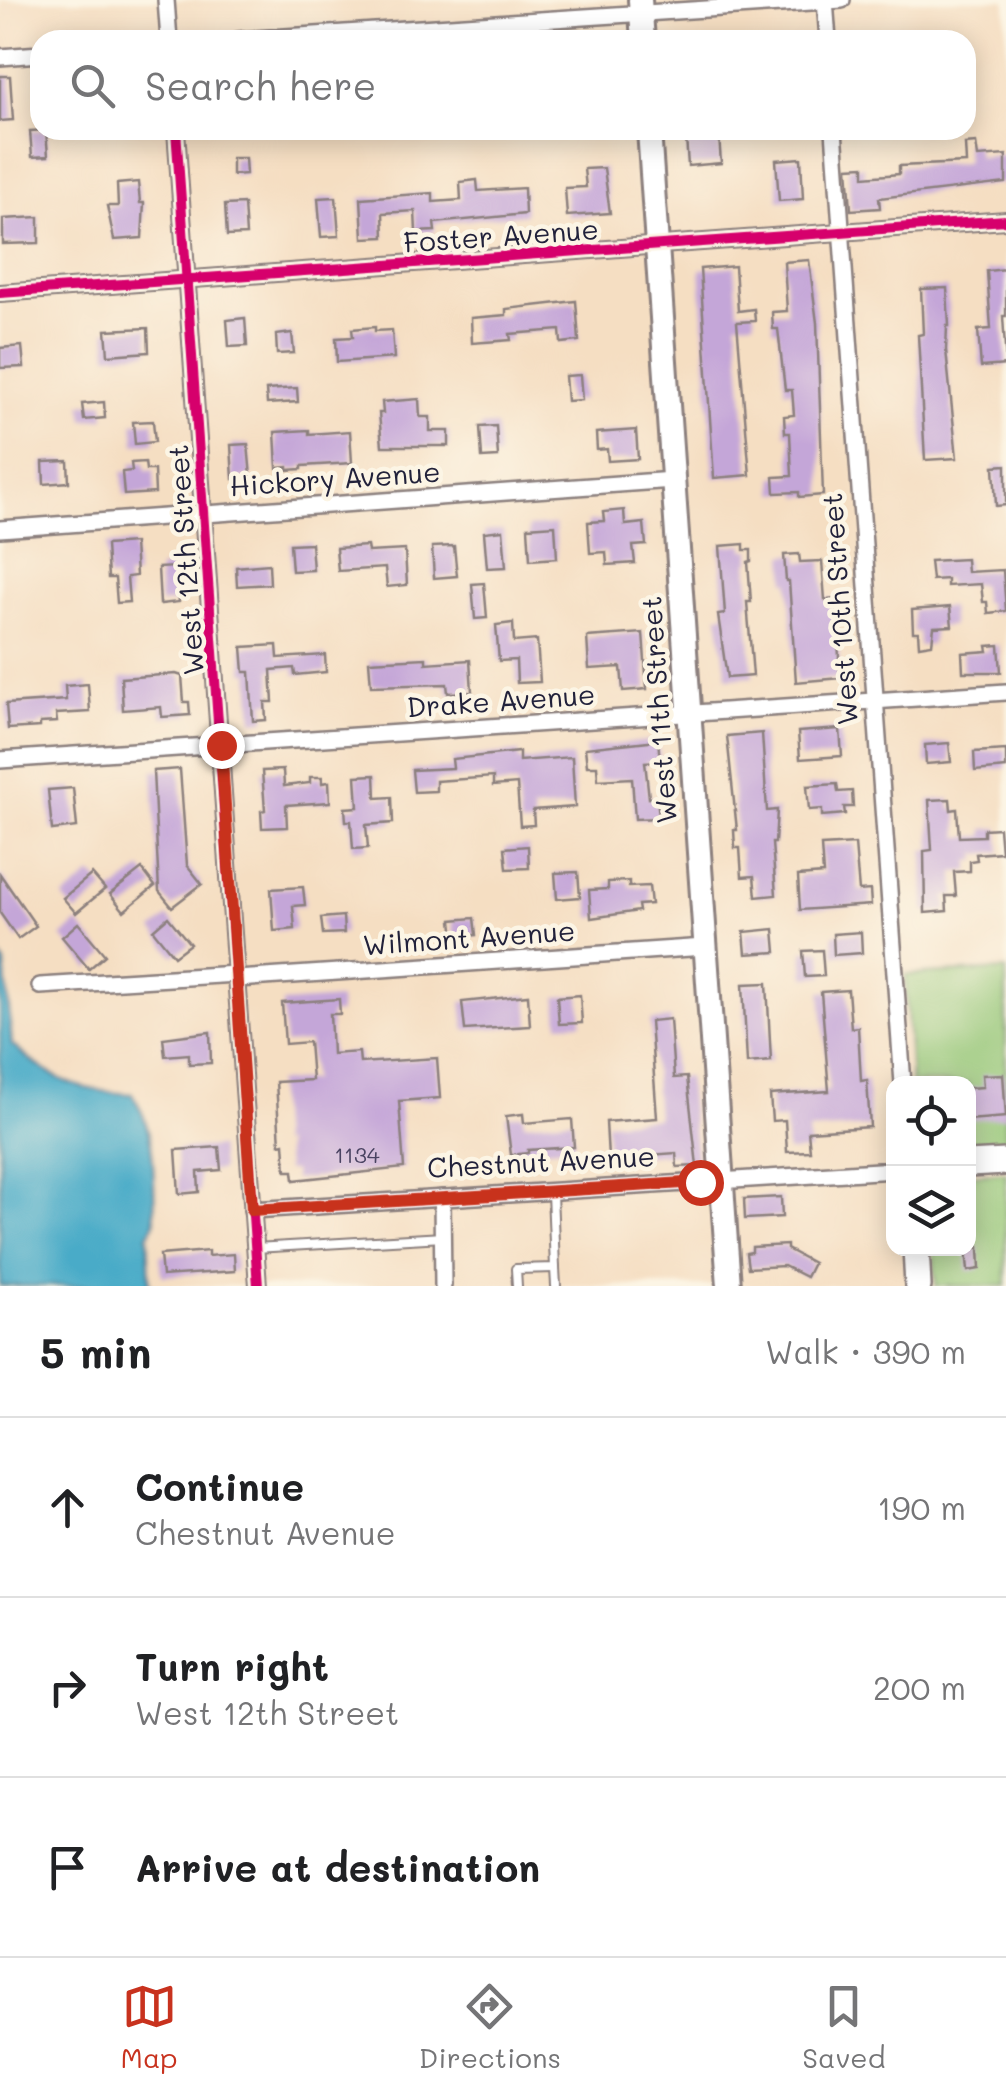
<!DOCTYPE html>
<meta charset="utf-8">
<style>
body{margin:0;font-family:Mali,sans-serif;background:#f6f6f6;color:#202124}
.controls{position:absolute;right:30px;bottom:30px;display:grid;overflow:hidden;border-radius:20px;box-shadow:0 5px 25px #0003}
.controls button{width:90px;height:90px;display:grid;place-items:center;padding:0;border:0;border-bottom:2px solid #e0e0e0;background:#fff;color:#202124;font:50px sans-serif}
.stop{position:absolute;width:30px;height:30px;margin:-22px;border:8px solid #c8321e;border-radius:50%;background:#fff}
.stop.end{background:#c8321e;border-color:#fff;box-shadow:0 2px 10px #0008}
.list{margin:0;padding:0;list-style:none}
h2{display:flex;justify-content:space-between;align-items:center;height:130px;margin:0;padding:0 40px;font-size:42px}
h2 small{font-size:32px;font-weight:400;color:#757577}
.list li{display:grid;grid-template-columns:65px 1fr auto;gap:30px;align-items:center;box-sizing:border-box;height:180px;padding:0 40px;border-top:2px solid #e0e0e0}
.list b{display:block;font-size:38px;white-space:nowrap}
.list p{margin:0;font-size:32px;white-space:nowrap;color:#757577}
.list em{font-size:32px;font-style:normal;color:#757577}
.icon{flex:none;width:55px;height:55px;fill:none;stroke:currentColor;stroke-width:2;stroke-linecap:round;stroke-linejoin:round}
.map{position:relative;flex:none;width:1006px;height:1286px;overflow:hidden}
.search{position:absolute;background:#fff;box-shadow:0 5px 25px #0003;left:30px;right:30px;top:30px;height:110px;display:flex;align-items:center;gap:25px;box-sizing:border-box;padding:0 35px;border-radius:30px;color:#757577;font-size:38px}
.sheet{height:670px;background:#fff}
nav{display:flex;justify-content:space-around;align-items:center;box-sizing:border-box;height:140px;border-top:2px solid #e0e0e0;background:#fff;font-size:28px;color:#757577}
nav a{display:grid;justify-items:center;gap:5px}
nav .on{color:#c8321e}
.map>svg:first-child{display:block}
.green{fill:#94c677;stroke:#5b7459;stroke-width:2.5}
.water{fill:#49abc8;stroke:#366682;stroke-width:2.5}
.building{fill:#c4a6d8}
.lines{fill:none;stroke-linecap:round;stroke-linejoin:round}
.service-casing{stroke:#8c807e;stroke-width:12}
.minor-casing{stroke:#8c807e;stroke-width:20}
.secondary-casing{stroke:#8c807e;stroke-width:28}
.primary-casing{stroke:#8c807e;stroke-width:30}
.service{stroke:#fff;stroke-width:8}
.minor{stroke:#fff;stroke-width:15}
.secondary{stroke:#fff;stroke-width:22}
.primary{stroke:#fff;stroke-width:25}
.cycleway-casing{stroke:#fcf5e5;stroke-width:16}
.cycleway{stroke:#d6006c;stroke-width:10}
.route{stroke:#c8321e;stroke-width:12}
.labels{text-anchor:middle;stroke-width:9;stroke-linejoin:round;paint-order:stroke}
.number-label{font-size:22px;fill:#4a4362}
.street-label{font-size:28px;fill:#22223b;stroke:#fcf5e5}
</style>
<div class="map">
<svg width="1006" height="1286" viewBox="0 0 1006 1286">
<rect width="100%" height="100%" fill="#fcf5e5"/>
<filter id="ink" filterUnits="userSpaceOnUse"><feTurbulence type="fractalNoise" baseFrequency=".01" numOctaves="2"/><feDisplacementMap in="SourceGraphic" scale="20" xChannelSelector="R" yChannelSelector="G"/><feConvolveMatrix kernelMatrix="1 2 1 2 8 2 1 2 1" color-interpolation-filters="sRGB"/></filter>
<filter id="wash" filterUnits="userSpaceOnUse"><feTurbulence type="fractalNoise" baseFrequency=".0048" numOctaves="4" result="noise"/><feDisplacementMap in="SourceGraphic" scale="40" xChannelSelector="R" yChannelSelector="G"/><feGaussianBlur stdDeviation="2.25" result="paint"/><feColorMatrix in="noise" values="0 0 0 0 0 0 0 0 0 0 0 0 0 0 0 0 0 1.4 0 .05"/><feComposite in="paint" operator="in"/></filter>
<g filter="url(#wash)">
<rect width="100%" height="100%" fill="#f5dec2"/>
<g class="green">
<polygon points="1006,970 1006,1151 969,1154 968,1084 911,1083 905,975"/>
<polygon points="1006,1172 1006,1286 936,1286 933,1249 968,1248 969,1175"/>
</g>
<path class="water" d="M0 955 5 964 12 1045C54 1081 76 1091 132 1094 158 1132 153 1179 155 1223L148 1235 150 1286H0Z"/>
<g id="blocks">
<g class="building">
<polygon points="0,76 10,76 13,120 0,121"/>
<polygon points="46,130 48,156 32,157 30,131"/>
<polygon points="719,136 721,163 688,166 686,138"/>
<polygon points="976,143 978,157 1006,155 1006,183 879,198 880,208 851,210 848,167 864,166 864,177 899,174 899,166 966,163 965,144"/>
<polygon points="232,158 245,158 246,174 232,175"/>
<polygon points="801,158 803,199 779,201 776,160"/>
<polygon points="604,168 610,213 567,216 565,188 586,187 584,169"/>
<polygon points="477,180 478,191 524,188 525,214 434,223 435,231 416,232 415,211 383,213 384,237 363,238 361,198 433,193 433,202 461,200 460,182"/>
<polygon points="138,182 140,203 144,203 142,238 114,240 107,206 118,206 117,184"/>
<polygon points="336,197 339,236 321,237 318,198"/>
<polygon points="244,204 246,235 227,236 225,205"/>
<polygon points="39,217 39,243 3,244 3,219"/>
<polygon points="809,260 817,323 823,495 799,497 799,492 775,493 774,477 792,476 790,433 785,433 784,416 794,415 792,390 785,390 778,329 773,329 772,312 787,311 784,262"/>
<polygon points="735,266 738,311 754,309 755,321 737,322 750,475 714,478 700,269"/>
<polygon points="1006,269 1006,316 1003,316 1006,365 981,367 978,330 991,329 987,271"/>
<polygon points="947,288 949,326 947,326 946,350 957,458 925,460 918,335 923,334 921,289"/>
<polygon points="576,301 579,341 561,343 560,330 510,334 511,340 472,343 471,318 506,315 506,309"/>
<polygon points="245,318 247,346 229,347 227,320"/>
<polygon points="375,327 375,331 392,330 394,358 337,362 336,338 353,337 352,329"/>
<polygon points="148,328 149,352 108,355 106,330"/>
<polygon points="292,333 294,353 277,354 276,335"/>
<polygon points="22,346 24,367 0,368 0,348"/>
<polygon points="580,375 582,400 567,401 565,376"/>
<polygon points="297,388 298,402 267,404 266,390"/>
<polygon points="419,399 420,417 430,417 430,431 449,431 449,446 382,446 379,413 383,413 382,402"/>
<polygon points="104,402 105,418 84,420 82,404"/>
<polygon points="153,421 155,442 135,444 133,422"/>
<polygon points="496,426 498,457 482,458 480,427"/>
<polygon points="309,430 309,434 350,431 352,463 302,466 302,469 288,470 288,467 277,468 275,432"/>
<polygon points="636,430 638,459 608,461 607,449 597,450 596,433"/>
<polygon points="248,444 251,477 233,479 231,445"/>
<polygon points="68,461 69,482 44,484 43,462"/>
<polygon points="145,462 146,470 154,470 155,493 124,495 122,472 132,471 131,463"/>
<polygon points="1006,465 1006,505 996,506 994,466"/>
<polygon points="624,510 625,525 644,523 646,545 633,546 635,563 607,565 606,552 590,553 588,522 604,521 603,512"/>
<polygon points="555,525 557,558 530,560 528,527"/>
<polygon points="503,530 506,567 487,568 484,532"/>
<polygon points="134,543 136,576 127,577 129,602 117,603 115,578 108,578 106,545"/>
<polygon points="311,543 313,570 292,571 290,544"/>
<polygon points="744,544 744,550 751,550 751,561 748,562 751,602 747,602 753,676 727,678 718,615 725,614 720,546"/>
<polygon points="367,546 368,552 405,550 407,585 387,587 385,568 338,571 336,548"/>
<polygon points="454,546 457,576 434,578 432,547"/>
<polygon points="799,554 800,562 822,561 825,600 836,599 840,678 796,682 789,581 786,581 784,555"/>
<polygon points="966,559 967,572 1003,570 1006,611 988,613 987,602 983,602 981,584 947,586 947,579 932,580 930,561"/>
<polygon points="269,564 270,584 237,586 236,567"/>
<polygon points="176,567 179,602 160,604 158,568"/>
<polygon points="484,583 487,618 475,619 472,584"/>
<polygon points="950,607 952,626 934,627 932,644 919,646 918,632 913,632 912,610"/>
<polygon points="513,623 514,642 537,640 540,682 517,683 516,660 499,661 496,625"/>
<polygon points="643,633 647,689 623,691 621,667 589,669 587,637"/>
<polygon points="277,645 278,658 325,655 326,672 295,675 294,668 271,670 273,702 265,702 266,720 253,721 250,672 244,672 242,647"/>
<polygon points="999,645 1001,672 963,672 962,653 988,651 987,646"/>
<polygon points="426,658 426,663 470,660 472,692 448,693 447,684 371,686 369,661"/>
<polygon points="176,674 182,676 184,702 189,702 190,715 162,717 161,707 123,710 121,678"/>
<polygon points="88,684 90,712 56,714 57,722 40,723 40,727 8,729 6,704 66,700 65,686"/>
<polygon points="840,729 842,756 800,759 798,732"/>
<polygon points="762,733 767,811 777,810 775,843 772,843 776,895 756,897 754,876 742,877 740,848 735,848 734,830 737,830 727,736"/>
<polygon points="658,740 660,761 645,762 649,798 657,797 659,818 635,819 632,778 598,780 597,766 587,766 585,748"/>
<polygon points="949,743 951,762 926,764 925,745"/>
<polygon points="1006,750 1006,768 975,771 974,752"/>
<polygon points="519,752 519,761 572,757 575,807 533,810 534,825 520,826 517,784 493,786 493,777 436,781 436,791 414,792 412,770 453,768 452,759"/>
<polygon points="180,769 187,865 202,884 172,907 159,891 153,771"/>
<polygon points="283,770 284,786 310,783 310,777 322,777 322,783 329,782 330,802 286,805 287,827 262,828 261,811 265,810 262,771"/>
<polygon points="375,775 376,798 392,797 393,823 366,825 368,848 353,849 351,821 346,821 345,808 358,807 356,776"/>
<polygon points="837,784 838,792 852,791 853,807 844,807 845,814 822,816 822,809 809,810 807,786"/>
<polygon points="73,788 77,827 52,830 48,790"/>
<polygon points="950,799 951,810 957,809 959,837 984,836 984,829 999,828 1001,852 976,854 977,860 970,861 970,871 954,872 956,896 946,896 947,911 925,913 924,851 932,850 929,800"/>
<polygon points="855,844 859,891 870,890 871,905 800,910 798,876 823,874 821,846"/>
<polygon points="528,846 529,868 507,869 505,848"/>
<polygon points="142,869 155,886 124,911 110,894"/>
<polygon points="578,872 580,897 557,899 555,873"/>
<polygon points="0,874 36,926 18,939 0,913"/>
<polygon points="92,874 105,889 76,913 63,898"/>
<polygon points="629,881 629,887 649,886 651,904 638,905 639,911 591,918 589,890 608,889 608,882"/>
<polygon points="303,887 305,905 293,906 295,929 274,931 271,889"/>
<polygon points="343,916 344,933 323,934 321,918"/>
<polygon points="168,917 190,944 174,956 153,930"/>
<polygon points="474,918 476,935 454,937 452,920"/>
<polygon points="78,923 105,955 89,969 62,937"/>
<polygon points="774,929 776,952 746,954 744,932"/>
<polygon points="861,932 862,953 834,955 833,934"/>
<polygon points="822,950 824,976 805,977 803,951"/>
<polygon points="767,983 771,1061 747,1063 743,984"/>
<polygon points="848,990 851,1028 858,1027 861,1081 867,1080 870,1127 808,1131 810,1151 787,1152 785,1120 772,1121 770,1095 829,1091 821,992"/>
<polygon points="528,995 530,1026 465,1030 462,1002"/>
<polygon points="580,995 582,1023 559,1024 557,997"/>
<polygon points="339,999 340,1014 330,1014 332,1054 359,1052 360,1063 437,1058 440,1098 399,1101 404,1168 294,1180 293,1171 286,1171 284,1143 280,1144 276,1082 312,1080 309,1042 285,1044 282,1003"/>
<polygon points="670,1019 674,1078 687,1077 697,1166 677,1167 676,1153 608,1158 606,1122 657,1118 650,1021"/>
<polygon points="210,1032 211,1063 189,1064 189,1054 165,1056 163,1038"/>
<polygon points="1003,1074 1006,1117 968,1120 968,1088 983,1087 982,1075"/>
<polygon points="523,1114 524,1123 572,1119 574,1147 528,1150 528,1153 511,1155 506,1116"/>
<polygon points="219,1147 221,1170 198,1172 199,1192 179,1194 176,1150"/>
<polygon points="781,1197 782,1217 745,1219 744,1199"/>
<polygon points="787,1245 787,1249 813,1263 806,1277 784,1266 748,1268 746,1253 752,1252 752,1247"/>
<polygon points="979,1247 980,1269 968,1271 966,1249"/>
<polygon points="208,1251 208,1256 234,1254 235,1271 162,1276 160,1255"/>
</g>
</g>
</g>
<g filter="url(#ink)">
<use href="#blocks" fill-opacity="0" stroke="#8c807e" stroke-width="2.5"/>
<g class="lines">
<g class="service-casing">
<g id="service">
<polyline points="255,1248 443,1237"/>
<polyline points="555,1268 556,1286"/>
<polyline points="517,1286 516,1269 555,1268 552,1193"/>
</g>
</g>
<g class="minor-casing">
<g id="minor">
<polyline points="166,0 169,40"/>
<polyline points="825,0 828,40"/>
<polyline points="238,40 842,0"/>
<polyline points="0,57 40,54"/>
<polyline points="176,130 258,1286"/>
<polyline points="834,130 903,1084"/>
<polyline points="0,293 1006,220"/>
<polyline points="0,529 673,480"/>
<polyline points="0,760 1006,692"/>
<polyline points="237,979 705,947"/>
<polyline points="40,986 236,974"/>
<polyline points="442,1198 443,1286"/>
<polyline points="252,1210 894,1170"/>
</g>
</g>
<g class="secondary-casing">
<g id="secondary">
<polyline points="640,0 643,40"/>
<polyline points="649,130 729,1286"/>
</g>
</g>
<g class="primary-casing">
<g id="primary">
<polyline points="968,1164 1006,1162"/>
<polyline points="916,1248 918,1286"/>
</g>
</g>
<use href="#service" class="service"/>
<use href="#minor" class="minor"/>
<use href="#secondary" class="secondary"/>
<use href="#primary" class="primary"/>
<g class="cycleway-casing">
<g id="cycleway">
<polyline points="176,130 258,1286"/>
<polyline points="0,293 1006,220"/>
</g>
</g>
<use href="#cycleway" class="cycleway"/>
</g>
</g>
<g class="lines" filter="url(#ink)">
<polyline class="route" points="221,745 252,1210 700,1182"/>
</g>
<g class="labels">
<g class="number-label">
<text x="357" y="1163">1134</text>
</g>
<g class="street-label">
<text transform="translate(501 236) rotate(-4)" y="10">Foster Avenue</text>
<text transform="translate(335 479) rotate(-4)" y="10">Hickory Avenue</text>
<text transform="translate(186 560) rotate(-94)" y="10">West 12th Street</text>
<text transform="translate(840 609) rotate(-94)" y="10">West 10th Street</text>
<text transform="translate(501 701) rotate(-4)" y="10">Drake Avenue</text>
<text transform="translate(659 710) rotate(-94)" y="10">West 11th Street</text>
<text transform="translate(469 938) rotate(-4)" y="10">Wilmont Avenue</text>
<text transform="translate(541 1162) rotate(-3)" y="10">Chestnut Avenue</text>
</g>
</g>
</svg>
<div class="controls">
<button><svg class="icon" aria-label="locate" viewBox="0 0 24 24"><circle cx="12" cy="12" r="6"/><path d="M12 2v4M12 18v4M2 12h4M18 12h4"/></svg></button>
<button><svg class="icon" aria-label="layers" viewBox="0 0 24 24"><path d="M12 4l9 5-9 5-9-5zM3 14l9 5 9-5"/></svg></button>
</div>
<div class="stop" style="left:700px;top:1182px"></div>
<div class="stop end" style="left:221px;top:745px"></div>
<div class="search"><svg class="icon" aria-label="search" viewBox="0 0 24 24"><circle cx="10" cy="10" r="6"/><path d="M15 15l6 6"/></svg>Search here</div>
</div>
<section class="sheet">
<h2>5 min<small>Walk · 390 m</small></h2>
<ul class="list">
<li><svg class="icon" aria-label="ahead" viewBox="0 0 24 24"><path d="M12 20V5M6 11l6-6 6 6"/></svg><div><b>Continue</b><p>Chestnut Avenue</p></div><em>190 m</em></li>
<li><svg class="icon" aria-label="right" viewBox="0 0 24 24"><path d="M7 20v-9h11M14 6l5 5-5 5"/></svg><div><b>Turn right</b><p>West 12th Street</p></div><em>200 m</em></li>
<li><svg class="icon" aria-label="arrive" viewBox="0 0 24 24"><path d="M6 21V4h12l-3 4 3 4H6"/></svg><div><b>Arrive at destination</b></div></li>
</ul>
</section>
<nav>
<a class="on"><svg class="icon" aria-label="map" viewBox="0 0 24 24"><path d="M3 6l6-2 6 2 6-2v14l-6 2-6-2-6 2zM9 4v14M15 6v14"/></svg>Map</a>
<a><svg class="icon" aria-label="directions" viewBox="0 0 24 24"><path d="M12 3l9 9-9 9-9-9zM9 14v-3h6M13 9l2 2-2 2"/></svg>Directions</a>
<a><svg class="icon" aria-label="saved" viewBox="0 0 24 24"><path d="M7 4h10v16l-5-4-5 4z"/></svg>Saved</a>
</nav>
